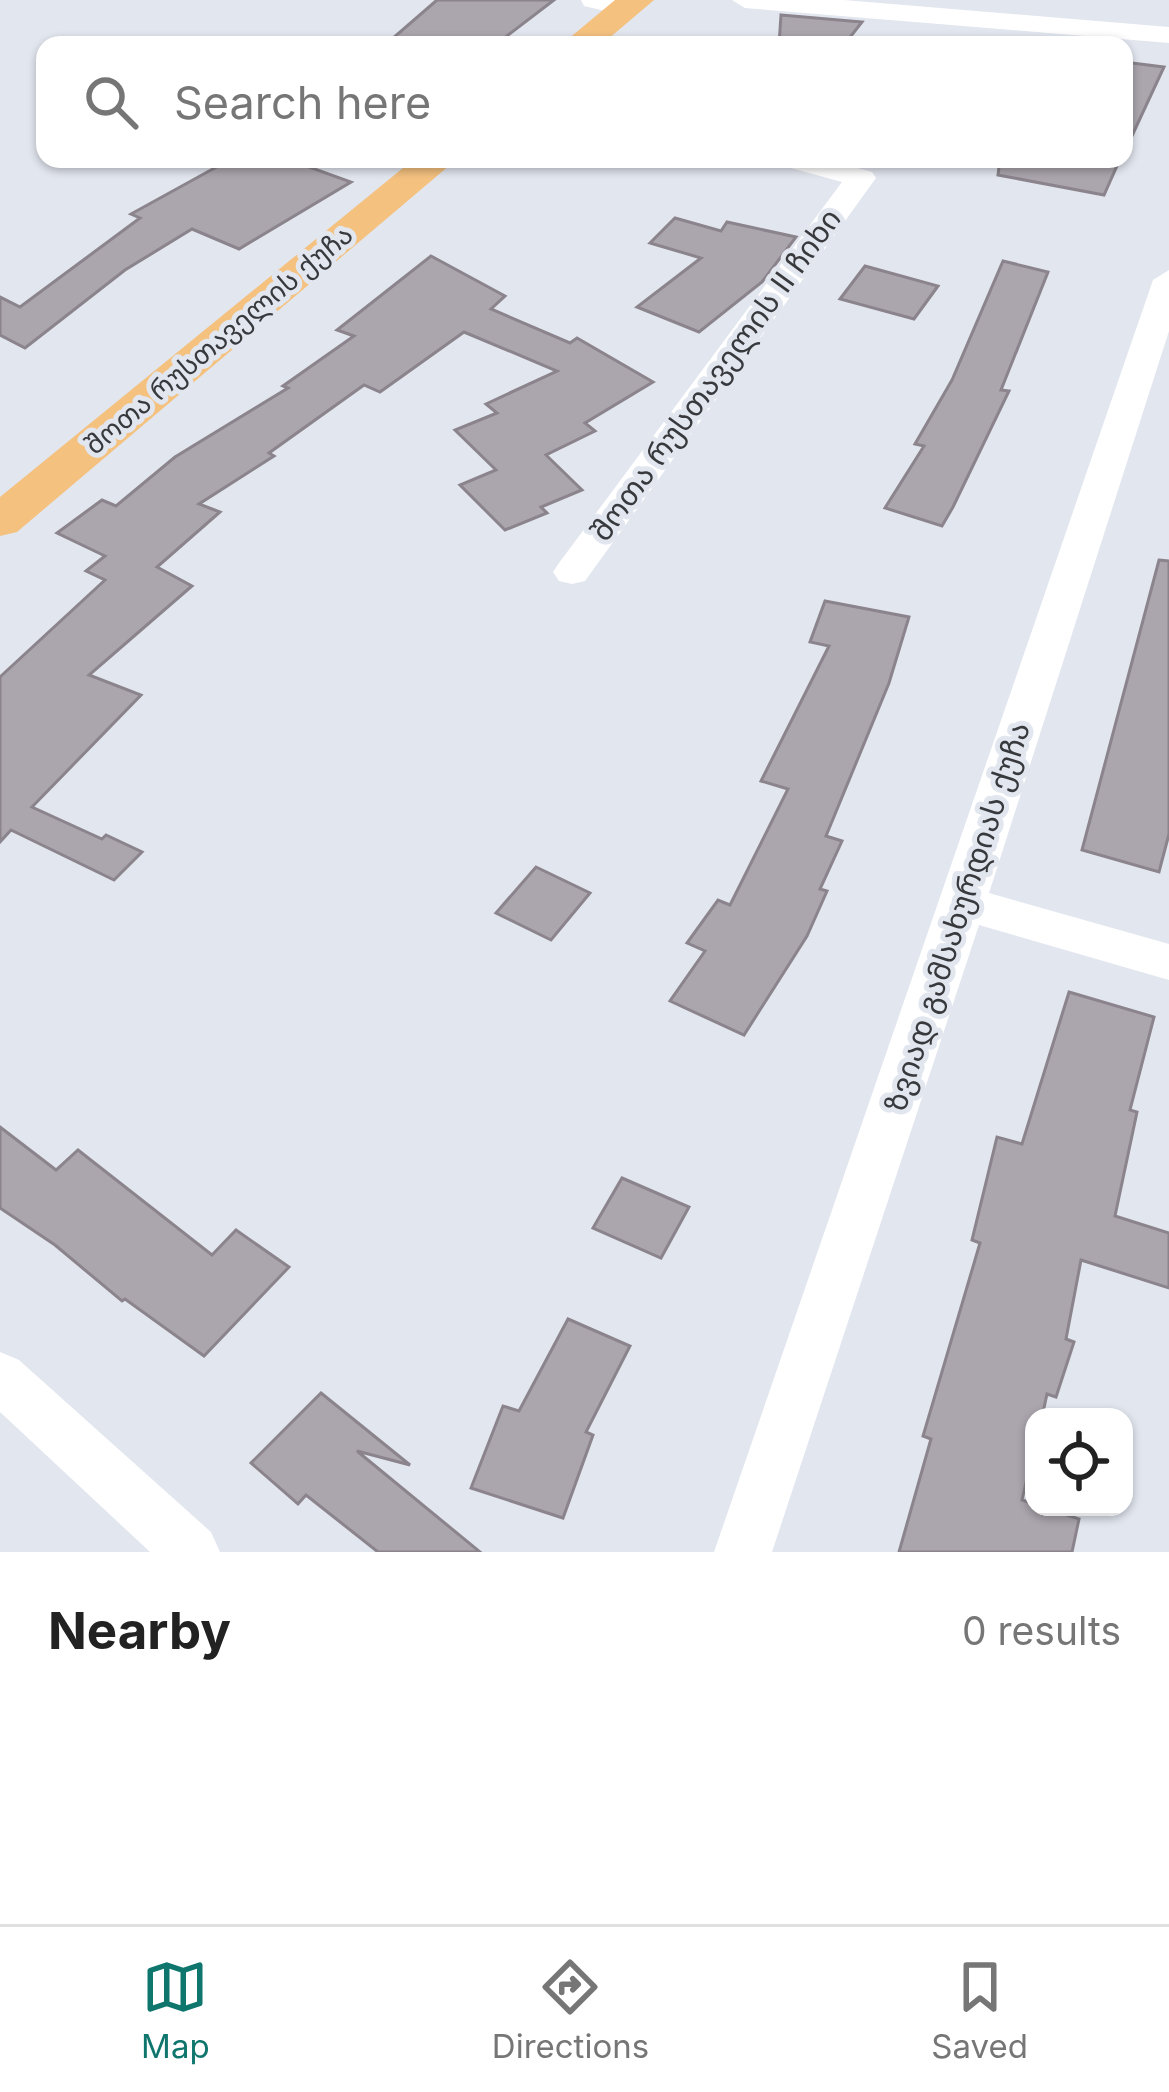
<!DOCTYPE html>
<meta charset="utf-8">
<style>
body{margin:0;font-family:Inter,"Noto Sans Georgian",sans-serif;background:#f2f2f2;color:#222}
.controls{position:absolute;right:36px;bottom:36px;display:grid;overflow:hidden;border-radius:24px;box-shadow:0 3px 9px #0004}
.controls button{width:108px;height:108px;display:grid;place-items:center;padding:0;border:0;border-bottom:3px solid #e0e0e0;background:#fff;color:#222;font:60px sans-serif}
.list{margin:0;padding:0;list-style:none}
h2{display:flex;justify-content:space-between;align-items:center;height:156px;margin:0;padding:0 48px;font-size:51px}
h2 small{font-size:39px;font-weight:400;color:#767676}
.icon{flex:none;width:66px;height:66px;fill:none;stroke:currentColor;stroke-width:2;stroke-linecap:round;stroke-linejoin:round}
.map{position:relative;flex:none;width:1169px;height:1552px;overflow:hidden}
.search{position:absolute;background:#fff;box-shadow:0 3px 9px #0004;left:36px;right:36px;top:36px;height:132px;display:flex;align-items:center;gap:30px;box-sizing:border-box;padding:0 42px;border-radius:24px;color:#767676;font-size:45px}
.sheet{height:372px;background:#fff}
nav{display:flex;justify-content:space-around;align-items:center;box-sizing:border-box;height:168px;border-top:3px solid #e0e0e0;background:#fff;font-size:33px;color:#767676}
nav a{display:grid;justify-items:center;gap:6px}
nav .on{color:#0f766e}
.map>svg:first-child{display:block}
.building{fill:#aba5ad;stroke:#8b848c;stroke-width:3}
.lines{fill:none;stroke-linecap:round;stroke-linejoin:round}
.minor{fill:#fff;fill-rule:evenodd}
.major{fill:#f4c17f;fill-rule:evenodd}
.labels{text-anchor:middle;stroke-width:10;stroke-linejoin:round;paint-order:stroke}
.far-street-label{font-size:27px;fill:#37393d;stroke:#e2e6ef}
.street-label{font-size:30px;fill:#37393d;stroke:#e2e6ef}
</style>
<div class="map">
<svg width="1169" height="1552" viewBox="0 0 1169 1552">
<rect width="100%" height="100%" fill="#e2e6ef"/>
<g class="building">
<polygon points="437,0 554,0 495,45 385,45"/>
<polygon points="781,15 862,22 844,45 779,45"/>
<polygon points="1124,62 1164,67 1124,153"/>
<polygon points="231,159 287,159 351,182 239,249 192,229 125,270 25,348 0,335 0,297 20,307 140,218 131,214"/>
<polygon points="1000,159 1120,159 1104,195 998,175"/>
<polygon points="675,218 721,231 727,222 796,237 762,282 699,332 637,307 701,258 650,243"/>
<polygon points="431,256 505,296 491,309 570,343 577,338 653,382 585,423 595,431 546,455 582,490 541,507 547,513 505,530 460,485 496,470 455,430 497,413 486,404 557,371 464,332 380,392 364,385 269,453 274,456 199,504 220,512 157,567 192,586 89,675 141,695 32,807 102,839 106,835 142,852 114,880 11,830 0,842 0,677 105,580 86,571 105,556 57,533 102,500 116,506 175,457 288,388 283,386 354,336 337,330"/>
<polygon points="1003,261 1048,272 1001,390 1009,391 953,507 942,526 885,508 924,446 915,444 952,380"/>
<polygon points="865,266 938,286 914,319 840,299"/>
<polygon points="1159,560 1169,561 1169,834 1159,872 1082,850"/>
<polygon points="825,601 909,617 889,683 826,836 842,841 820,889 827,891 807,936 744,1035 670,1001 705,951 687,943 718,900 730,905 788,789 761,781 829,646 810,642"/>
<polygon points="536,867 590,893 551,940 496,913"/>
<polygon points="1069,992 1154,1017 1130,1110 1137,1112 1115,1216 1169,1233 1169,1288 1081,1260 1066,1339 1074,1342 1056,1397 1047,1394 1042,1417 1034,1417 1034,1449 1022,1500 1079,1519 1072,1552 899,1552 931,1439 923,1436 980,1243 972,1240 997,1137 1022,1144"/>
<polygon points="0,1127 56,1170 78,1150 212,1255 236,1230 289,1267 204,1356 125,1299 122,1301 55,1245 0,1208"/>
<polygon points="622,1178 689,1207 661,1258 593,1228"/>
<polygon points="568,1319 630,1346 586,1432 593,1435 563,1518 471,1488 503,1406 519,1411"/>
<polygon points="321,1393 410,1465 357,1451 480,1552 378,1552 306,1495 298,1504 251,1463"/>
</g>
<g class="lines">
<g class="minor">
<polygon points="581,0 627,0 640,8 626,16 584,6"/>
<polygon points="732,0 844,0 1169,27 1169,43 745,8"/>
<polygon points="776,159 825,159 872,172 876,178 585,581 572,584 559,581 553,572 559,563 842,182 780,165"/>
<polygon points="1169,270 1169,331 989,893 1169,944 1169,980 979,925 772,1552 714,1552 1153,280"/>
<polygon points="0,1352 19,1360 211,1532 220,1552 150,1552 0,1412"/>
</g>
<g class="major">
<polygon points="615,0 654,0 601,45 561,45"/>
<polygon points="414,159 457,159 17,532 0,536 0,497"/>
</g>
</g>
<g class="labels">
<g class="far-street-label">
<text transform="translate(219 340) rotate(-40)" y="9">შოთა რუსთაველის ქუჩა</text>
</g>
<g class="street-label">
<text transform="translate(716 375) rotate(-54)" y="10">შოთა რუსთაველის II ჩიხი</text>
<text transform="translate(958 917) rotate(-72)" y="10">ზვიად გამსახურდიას ქუჩა</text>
</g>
</g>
</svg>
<div class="controls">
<button><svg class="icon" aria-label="locate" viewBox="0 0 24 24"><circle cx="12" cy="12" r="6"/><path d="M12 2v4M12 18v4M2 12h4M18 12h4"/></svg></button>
</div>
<div class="search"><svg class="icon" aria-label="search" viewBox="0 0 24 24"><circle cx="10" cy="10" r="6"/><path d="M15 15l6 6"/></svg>Search here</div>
</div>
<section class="sheet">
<h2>Nearby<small>0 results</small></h2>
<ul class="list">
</ul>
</section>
<nav>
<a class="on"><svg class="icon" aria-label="map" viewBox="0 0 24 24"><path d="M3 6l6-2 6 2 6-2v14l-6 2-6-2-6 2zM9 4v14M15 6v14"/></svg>Map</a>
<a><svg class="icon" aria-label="directions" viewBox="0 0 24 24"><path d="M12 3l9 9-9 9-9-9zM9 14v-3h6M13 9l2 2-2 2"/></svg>Directions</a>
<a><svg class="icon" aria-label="saved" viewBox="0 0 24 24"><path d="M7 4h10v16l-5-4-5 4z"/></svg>Saved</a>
</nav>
